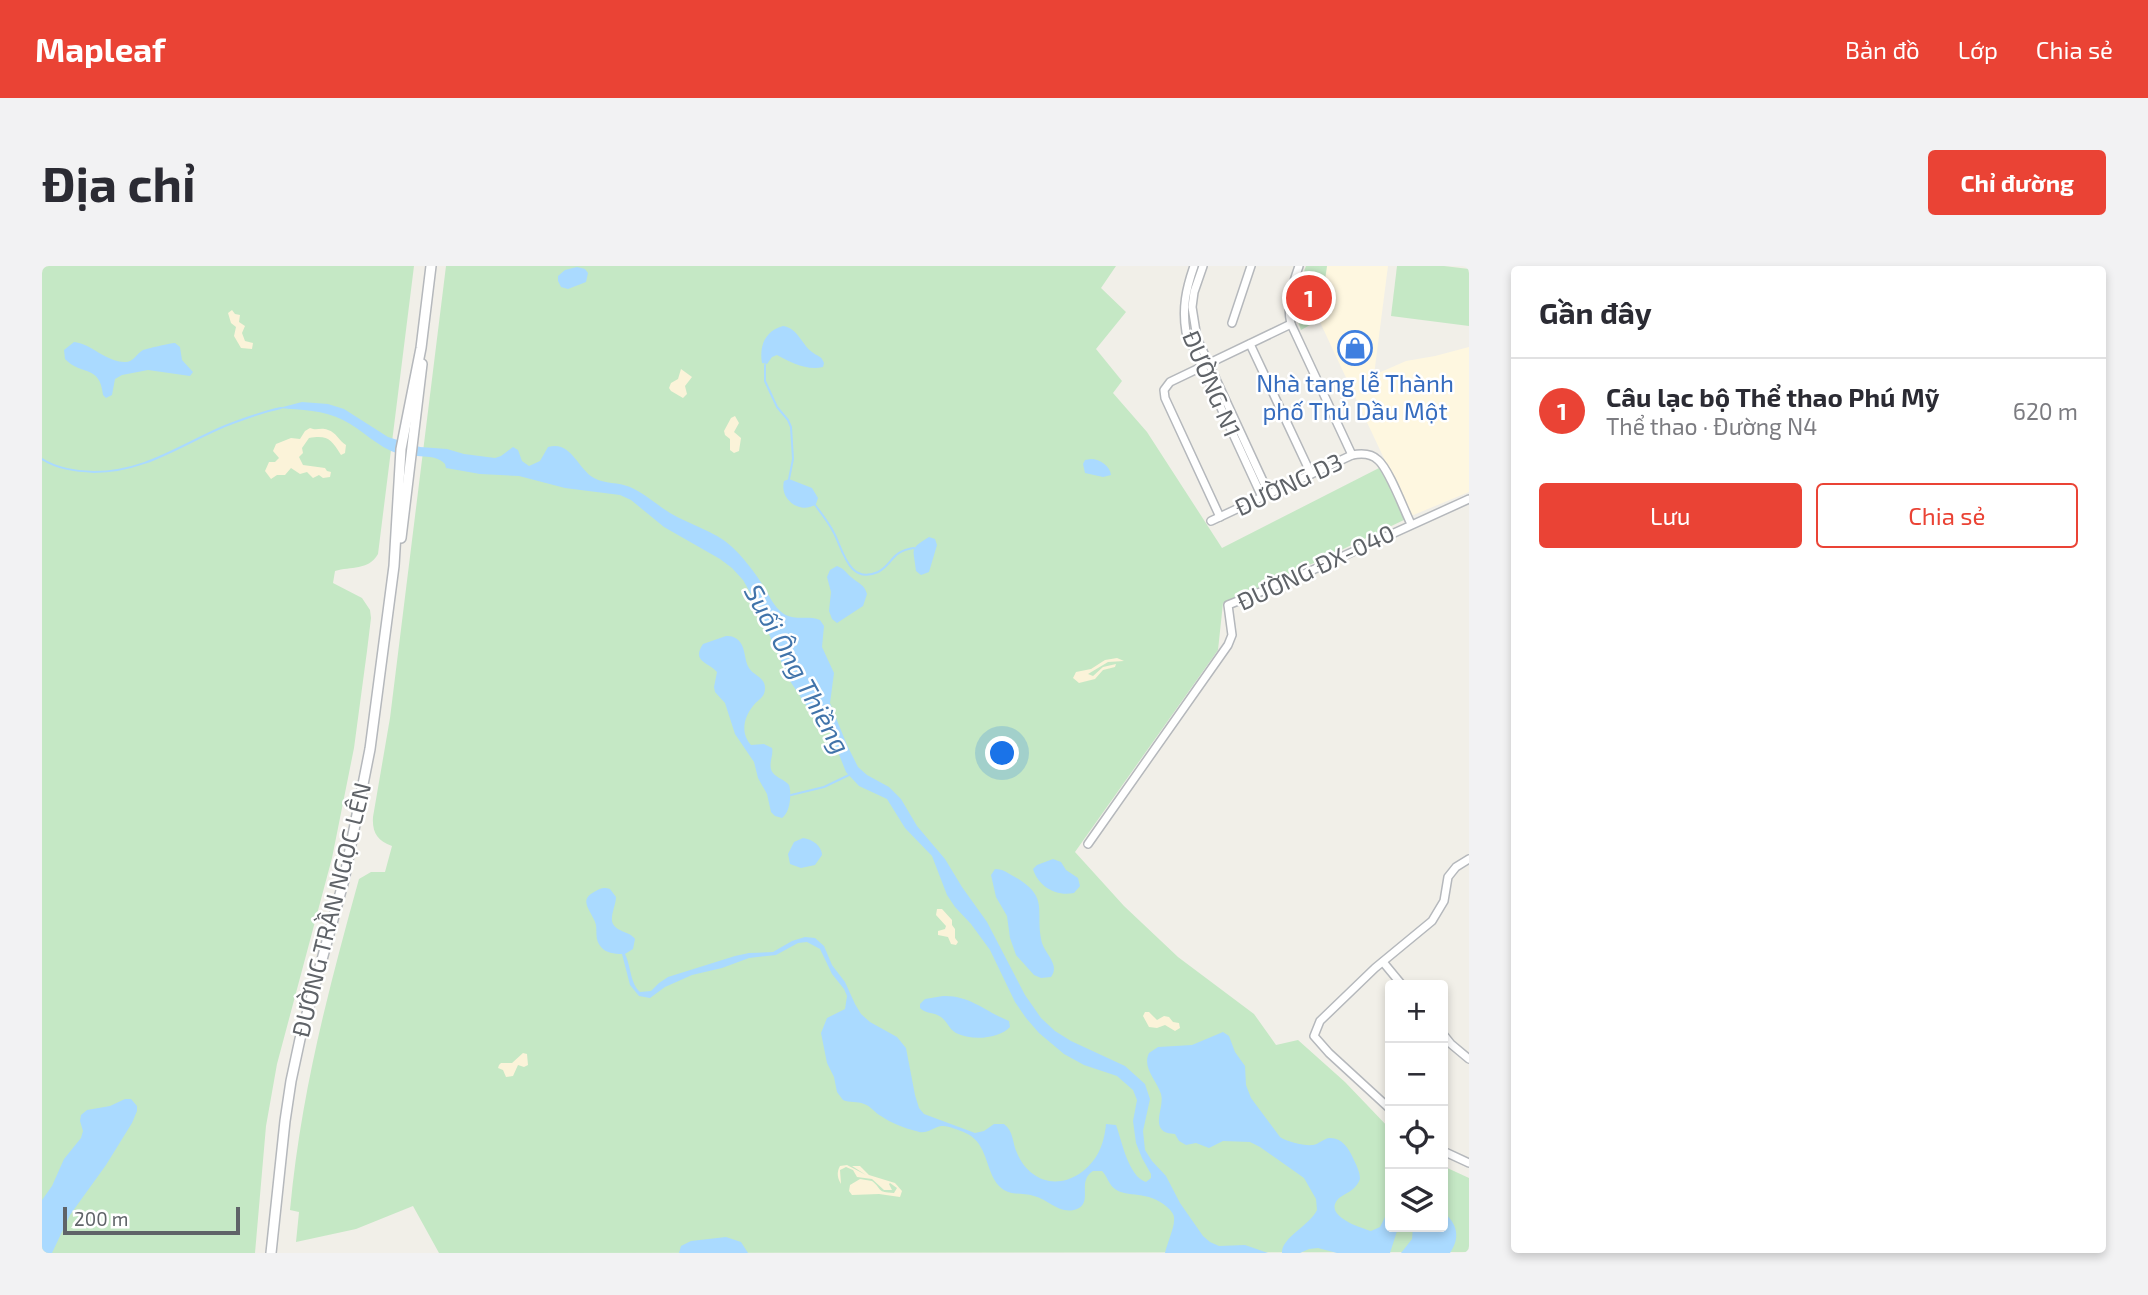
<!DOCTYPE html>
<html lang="vi">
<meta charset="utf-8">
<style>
body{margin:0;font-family:"Exo 2",sans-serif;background:#f2f2f3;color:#2b2b33}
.controls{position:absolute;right:21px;bottom:21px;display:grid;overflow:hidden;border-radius:7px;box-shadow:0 4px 10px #0003}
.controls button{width:63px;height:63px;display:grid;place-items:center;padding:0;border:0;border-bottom:2px solid #e1e1e2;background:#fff;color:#2b2b33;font:35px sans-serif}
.scale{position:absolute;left:21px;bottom:18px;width:177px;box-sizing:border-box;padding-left:7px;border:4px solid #5f6368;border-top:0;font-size:19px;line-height:24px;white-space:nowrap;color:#5f6368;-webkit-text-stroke:5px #fff;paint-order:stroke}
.you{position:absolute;left:961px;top:488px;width:24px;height:24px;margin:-18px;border:5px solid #fff;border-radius:50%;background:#1a73e8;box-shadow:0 0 0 10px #1a73e833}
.badge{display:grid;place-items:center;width:46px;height:46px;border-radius:50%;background:#ea4335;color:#fff;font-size:23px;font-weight:700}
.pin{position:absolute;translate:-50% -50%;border:4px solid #fff;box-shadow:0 2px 7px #0006}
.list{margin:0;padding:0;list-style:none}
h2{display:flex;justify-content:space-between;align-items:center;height:91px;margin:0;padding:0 28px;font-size:30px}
h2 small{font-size:23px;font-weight:400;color:#7c7c81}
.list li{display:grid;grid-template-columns:46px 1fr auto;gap:21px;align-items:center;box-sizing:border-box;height:105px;padding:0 28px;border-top:2px solid #e1e1e2}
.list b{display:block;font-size:26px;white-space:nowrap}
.list p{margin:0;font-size:23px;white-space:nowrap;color:#7c7c81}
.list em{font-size:23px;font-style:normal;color:#7c7c81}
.actions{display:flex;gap:14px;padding:21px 28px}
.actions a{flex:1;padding:16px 0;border:2px solid #ea4335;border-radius:7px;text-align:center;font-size:24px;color:#ea4335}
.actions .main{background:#ea4335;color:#fff}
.icon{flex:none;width:38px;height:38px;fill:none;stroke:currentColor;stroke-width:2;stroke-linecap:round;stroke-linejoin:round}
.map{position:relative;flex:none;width:1427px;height:987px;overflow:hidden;border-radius:7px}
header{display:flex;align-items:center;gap:42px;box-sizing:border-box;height:98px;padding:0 35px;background:#ea4335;color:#fff}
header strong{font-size:33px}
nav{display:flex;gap:38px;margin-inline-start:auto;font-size:24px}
.intro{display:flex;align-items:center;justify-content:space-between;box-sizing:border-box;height:168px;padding:0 42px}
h1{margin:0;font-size:49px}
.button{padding:18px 32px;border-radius:7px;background:#ea4335;color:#fff;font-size:24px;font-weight:700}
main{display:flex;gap:42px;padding:0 42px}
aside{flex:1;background:#fff;border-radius:7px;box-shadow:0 4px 10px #0003}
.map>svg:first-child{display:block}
.commercial{fill:#fef7e0}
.green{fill:#c5e8c5}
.sand{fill:#fbf3d9}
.water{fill:#aadaff}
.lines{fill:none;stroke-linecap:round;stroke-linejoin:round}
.stream{stroke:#aadaff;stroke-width:2}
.minor-casing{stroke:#b5b8bc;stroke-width:10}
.tertiary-casing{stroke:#b5b8bc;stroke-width:12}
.minor{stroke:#fff;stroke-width:7}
.tertiary{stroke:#fff;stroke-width:9}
.labels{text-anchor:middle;stroke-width:5;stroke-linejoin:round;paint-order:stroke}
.street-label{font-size:24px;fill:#5f6368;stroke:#fff}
.shop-label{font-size:24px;fill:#366cbe;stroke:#fff}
.water-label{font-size:26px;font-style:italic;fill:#4174aa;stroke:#fff}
</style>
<header>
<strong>Mapleaf</strong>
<nav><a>Bản đồ</a><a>Lớp</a><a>Chia sẻ</a></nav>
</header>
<div class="intro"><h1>Địa chỉ</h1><a class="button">Chỉ đường</a></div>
<main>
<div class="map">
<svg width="1427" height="987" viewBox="0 0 1427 987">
<rect width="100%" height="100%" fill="#f1efe8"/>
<polygon class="commercial" points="1285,0 1346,0 1332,109 1364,95 1393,90 1427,81 1427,226 1369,250 1277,54"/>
<g class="green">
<path d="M0 0H372L336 288C326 305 309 300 293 305L291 317 320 332 328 344 329 352 325 385 312 482 290 592 235 798 224 860 213 987H0Z"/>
<path d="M404 0H1074L1059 22 1084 46 1054 83 1080 115 1071 127 1105 166 1180 282 1339 201 1364 253 1274 296 1181 337 1176 384 1033 586 1082 640 1136 691 1212 748 1234 779 1256 774 1303 816 1348 863V961H1401V900L1427 912V986L397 987 371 940 314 963 254 976 257 946 248 944C259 827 286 725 317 613L329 606H343L350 580C335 575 330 566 331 551L348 452Z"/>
<path d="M1264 0H1285L1277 54 1259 64C1250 41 1256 22 1264 0Z"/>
<polygon points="1355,0 1402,0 1427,3 1427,60 1349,50"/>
</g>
<g class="sand">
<polygon points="190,44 193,48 198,49 197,56 203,60 200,67 203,75 211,77 210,83 199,82 192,70 194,61 189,57 186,47"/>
<polygon points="639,103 650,111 643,120 645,128 641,132 629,125 627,122 629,117 636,113"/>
<polygon points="693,150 697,157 692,166 699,172 697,185 692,187 688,184 688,173 683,169 682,165 689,152"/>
<path d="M268 162C275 165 278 161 286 164 294 166 297 175 304 179L303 187 299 189C289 173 286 169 267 172L260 182 261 187 257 191 261 199 283 202 285 205 289 206 288 211 281 212 277 209 271 212 265 206 258 208 249 202 243 209H235L229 213 223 205 227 196H233L237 192 231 185 234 178 249 172 258 173 263 165Z"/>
<polygon points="1075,392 1082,395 1066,396 1046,408 1051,410 1061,401 1074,398 1073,401 1061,404 1053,413 1037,417 1031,412 1034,406 1049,403 1063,394"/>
<polygon points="895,643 900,643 910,654 910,659 913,663 913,672 916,676 914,679 909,678 906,671 896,669 896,665 903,663 904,660 894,649"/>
<polygon points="1107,746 1115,754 1122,750 1127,751 1131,756 1137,757 1138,762 1133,765 1123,759 1115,762 1107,761 1101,750 1103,746"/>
<polygon points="481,787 485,788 486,799 482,801 476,799 471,810 464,811 461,804 456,802 457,799 459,797 470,797"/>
<path d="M805 899 824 909 810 900H818L827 909 853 917 860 925 858 931 837 928 810 929 807 925 808 919 818 913 830 915C841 924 834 926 852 927L855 922 848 917 847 918 850 924H842L830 913 815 911 811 904 804 901 798 904 799 918C796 913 794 907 798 900Z"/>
</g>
<g class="water">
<polygon points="535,1 543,3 546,7 544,16 526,23 519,21 516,15 516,10 523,4"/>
<path d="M741 60C756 62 760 79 770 86 776 91 779 89 782 97L781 101C765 105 748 96 735 89L730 91 725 98 720 97C717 80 723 65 741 60Z"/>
<path d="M32 76C48 77 64 96 83 96 92 96 94 88 101 84 104 83 128 77 133 77L138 81 140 94 151 106 148 110 106 104 80 109 73 113 70 129 64 132 61 129C58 98 39 110 23 93L22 84Z"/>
<path d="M260 136 286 138 302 143 346 171 378 181 405 183 422 188 453 192 459 190 471 181 476 184 480 195 487 200 498 195 506 181C529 174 535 202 552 212 563 218 576 216 588 221 602 227 615 239 628 247 648 259 673 265 689 280 700 290 712 305 720 318 727 328 731 341 742 348 754 355 766 349 778 354L782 360 780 381 792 407 788 437 805 479 816 501 825 509 847 521 859 533 875 560 903 593 920 621 945 656 983 729 999 752 1013 765 1029 775 1083 800 1103 818 1108 833 1101 865 1103 884 1110 895 1124 910 1138 937 1161 970 1168 976 1177 980 1203 979 1226 987H1123C1125 978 1132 962 1132 955 1133 948 1129 945 1125 941 1106 924 1085 932 1073 923 1067 919 1065 910 1060 905H1051C1035 915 1050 934 1037 942 1019 951 1008 934 992 930 980 926 968 931 957 920 944 906 946 882 929 870 924 866 905 859 899 860 889 862 885 869 874 865 862 862 849 857 839 850 833 847 829 840 822 838 815 835 808 837 801 834L795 826 792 811 785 797 779 767 785 752 803 743 805 730 802 723 790 708 778 683 765 676 756 677 734 689 707 692 680 702 650 709 623 721 608 732 597 730 588 719 580 688C572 688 564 687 559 681 553 674 555 667 554 659 551 646 535 635 552 626 559 622 561 621 568 623L574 631C574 638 569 648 570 655 572 666 588 665 593 673L591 683 583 688C589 700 588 717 598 726L609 725 617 717 626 711 693 690 707 687 731 686 750 675 763 671 773 672 782 680 790 699 803 716 813 738 819 748 828 756 855 771 864 782 873 829 877 842 882 848 933 867 942 865 952 858H962C972 866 970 876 975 887 986 913 1012 924 1037 908 1055 896 1062 879 1064 858L1074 859C1080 875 1086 910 1104 916L1109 912V908L1100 892 1094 877 1091 855 1095 834 1091 824 1075 810 1042 799 1022 788 997 767 984 752 973 736 948 684 929 658 913 641 905 629 890 590 863 562 845 533 817 520 804 506 788 466 768 445 748 415 709 328 701 314 690 302 678 293 622 261 589 234 578 229 523 222 477 210 438 208 404 202 403 198C393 187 372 192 357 188 335 181 321 164 301 154 282 144 259 144 237 142Z"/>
<path d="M1049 193C1058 193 1068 200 1069 209L1061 211 1043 207 1041 198 1043 194Z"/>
<path d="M747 213 770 222 776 232 774 238C759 249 737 234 742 215Z"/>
<path d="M887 271 893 273 895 279 887 306 879 309 874 305C872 282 866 284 887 271Z"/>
<path d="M795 300C803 303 803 306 809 311 817 318 822 318 825 328L821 340 795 357 790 353 787 345 789 326 785 311 788 304Z"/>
<path d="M684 370C690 370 694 371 698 376 704 384 702 394 707 402 712 410 723 411 723 422 723 432 716 433 711 440 702 451 698 467 709 479L722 478 730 482C732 490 725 499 731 507 735 512 743 514 747 519 750 528 748 547 740 552L733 550 729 546 725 528 716 512 712 496 693 468 683 437 673 426 672 421 675 406C667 396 649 396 661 378Z"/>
<path d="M761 572C770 573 780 580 780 589L773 599 759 602 748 598 746 588 752 576Z"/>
<path d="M1011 593 1019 596 1024 604 1036 612 1038 620 1032 627C1014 631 996 620 991 603L995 599Z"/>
<path d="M953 603C962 603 965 607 973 611 1009 632 992 645 1000 677 1004 689 1018 699 1009 711L999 712 992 709 974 689 968 672 965 650 954 631 949 609Z"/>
<path d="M901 730C928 729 944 746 967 755L968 761C957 773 929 775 914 767 907 763 905 755 899 751 892 746 884 748 878 742V738L883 733Z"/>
<path d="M1181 766 1187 770 1193 786 1203 800 1204 819 1209 832 1238 871C1246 876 1262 880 1271 879 1277 878 1281 873 1287 872 1299 871 1307 882 1311 892 1314 899 1318 905 1318 913 1312 928 1299 927 1294 936 1285 951 1319 962 1329 965L1338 961 1345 947 1348 945V961L1356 962 1348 987H1295L1276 982 1267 983 1258 987H1240C1239 972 1267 960 1275 944L1274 933 1262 912 1218 881 1208 876 1181 875 1167 882 1154 877 1144 879 1137 875 1133 868C1127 867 1122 868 1118 861 1114 851 1122 839 1119 828 1114 813 1100 802 1107 787L1116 781 1150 779Z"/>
<polygon points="83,833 89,833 95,840 95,845 90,857 64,899 28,949 10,987 0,987 0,934 10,920 22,893 39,872 41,865 38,855 39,849 45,844 68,840"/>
<path d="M1401 946C1415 957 1419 971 1408 987H1359L1370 973 1371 961H1401Z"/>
<polygon points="684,971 699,976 706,987 637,987 639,980 649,975"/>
</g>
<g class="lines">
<g class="stream">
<polyline points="723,99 723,115 735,141 746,154 749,161 751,193 747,213"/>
<path d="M0 193C16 203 33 205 52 206 103 206 138 179 183 160 201 153 220 146 239 142"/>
<path d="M773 239C780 248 787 257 792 267 801 284 807 319 836 306 851 298 849 285 872 282"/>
<polyline points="749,529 782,521 807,509"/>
</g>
<g class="minor-casing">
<g id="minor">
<path d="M1152 0C1144 23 1140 42 1144 66L1220 231"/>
<polyline points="1161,0 1152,26 1150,41 1155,72 1227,228"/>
<path d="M1257 0C1250 20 1244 37 1249 58L1310 189"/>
<polyline points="1190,57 1209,0"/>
<polyline points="1208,78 1269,208"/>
<polyline points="1178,251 1123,132 1122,124 1128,116 1249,58"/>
<path d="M1169 255 1310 189C1320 187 1329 187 1336 194 1347 203 1362 244 1369 258"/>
<polyline points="1046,578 1186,379 1190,369 1186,339 1253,312 1427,233"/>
<polyline points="1341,696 1360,719"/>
<polyline points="1401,768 1409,778 1427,793"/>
<polyline points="1348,843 1287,787 1272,770 1278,755 1333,702 1390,655 1402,635 1406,611 1414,601 1427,593"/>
<polyline points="1401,885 1427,897"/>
</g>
</g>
<g class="tertiary-casing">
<g id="tertiary">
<polyline points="359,272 380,98"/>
<polyline points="229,987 243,855 249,815 258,773 302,614 328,483 352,300 359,183 379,82 389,0"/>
</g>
</g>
<use href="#minor" class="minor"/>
<use href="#tertiary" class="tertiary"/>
</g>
<defs>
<g id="shop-ring" transform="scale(1.75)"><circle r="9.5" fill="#fff" stroke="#3f7fe0" stroke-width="1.5"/><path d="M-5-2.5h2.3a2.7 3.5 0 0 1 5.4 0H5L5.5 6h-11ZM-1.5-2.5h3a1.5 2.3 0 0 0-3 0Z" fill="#3f7fe0"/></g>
</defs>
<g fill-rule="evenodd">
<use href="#shop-ring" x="1313" y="82"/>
</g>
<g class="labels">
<g class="street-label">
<text transform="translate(1169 118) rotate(67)" y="8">ĐƯỜNG N1</text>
<text transform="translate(1247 219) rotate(-25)" y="8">ĐƯỜNG D3</text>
<text transform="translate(1274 302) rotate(-25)" y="8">ĐƯỜNG ĐX-040</text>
<text transform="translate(290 644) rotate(-76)" y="8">ĐƯỜNG TRẦN NGỌC LÊN</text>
</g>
<g class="shop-label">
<text x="1313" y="126">Nhà tang lễ Thành<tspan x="1313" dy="28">phố Thủ Dầu Một</tspan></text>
</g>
<g class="water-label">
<text transform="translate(755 403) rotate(61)" y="9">Suối Ông Thiềng</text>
</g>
</g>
</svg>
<div class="controls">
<button>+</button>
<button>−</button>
<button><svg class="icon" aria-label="locate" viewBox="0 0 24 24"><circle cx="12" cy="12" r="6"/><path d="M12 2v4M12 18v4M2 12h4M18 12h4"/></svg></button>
<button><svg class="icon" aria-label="layers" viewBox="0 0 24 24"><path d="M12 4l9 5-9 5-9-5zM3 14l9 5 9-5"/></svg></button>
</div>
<div class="scale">200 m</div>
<div class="you"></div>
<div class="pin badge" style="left:1267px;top:32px">1</div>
</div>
<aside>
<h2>Gần đây<small></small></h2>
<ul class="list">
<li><span class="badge">1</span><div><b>Câu lạc bộ Thể thao Phú Mỹ</b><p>Thể thao · Đường N4</p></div><em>620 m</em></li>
</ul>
<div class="actions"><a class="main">Lưu</a><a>Chia sẻ</a></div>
</aside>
</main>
